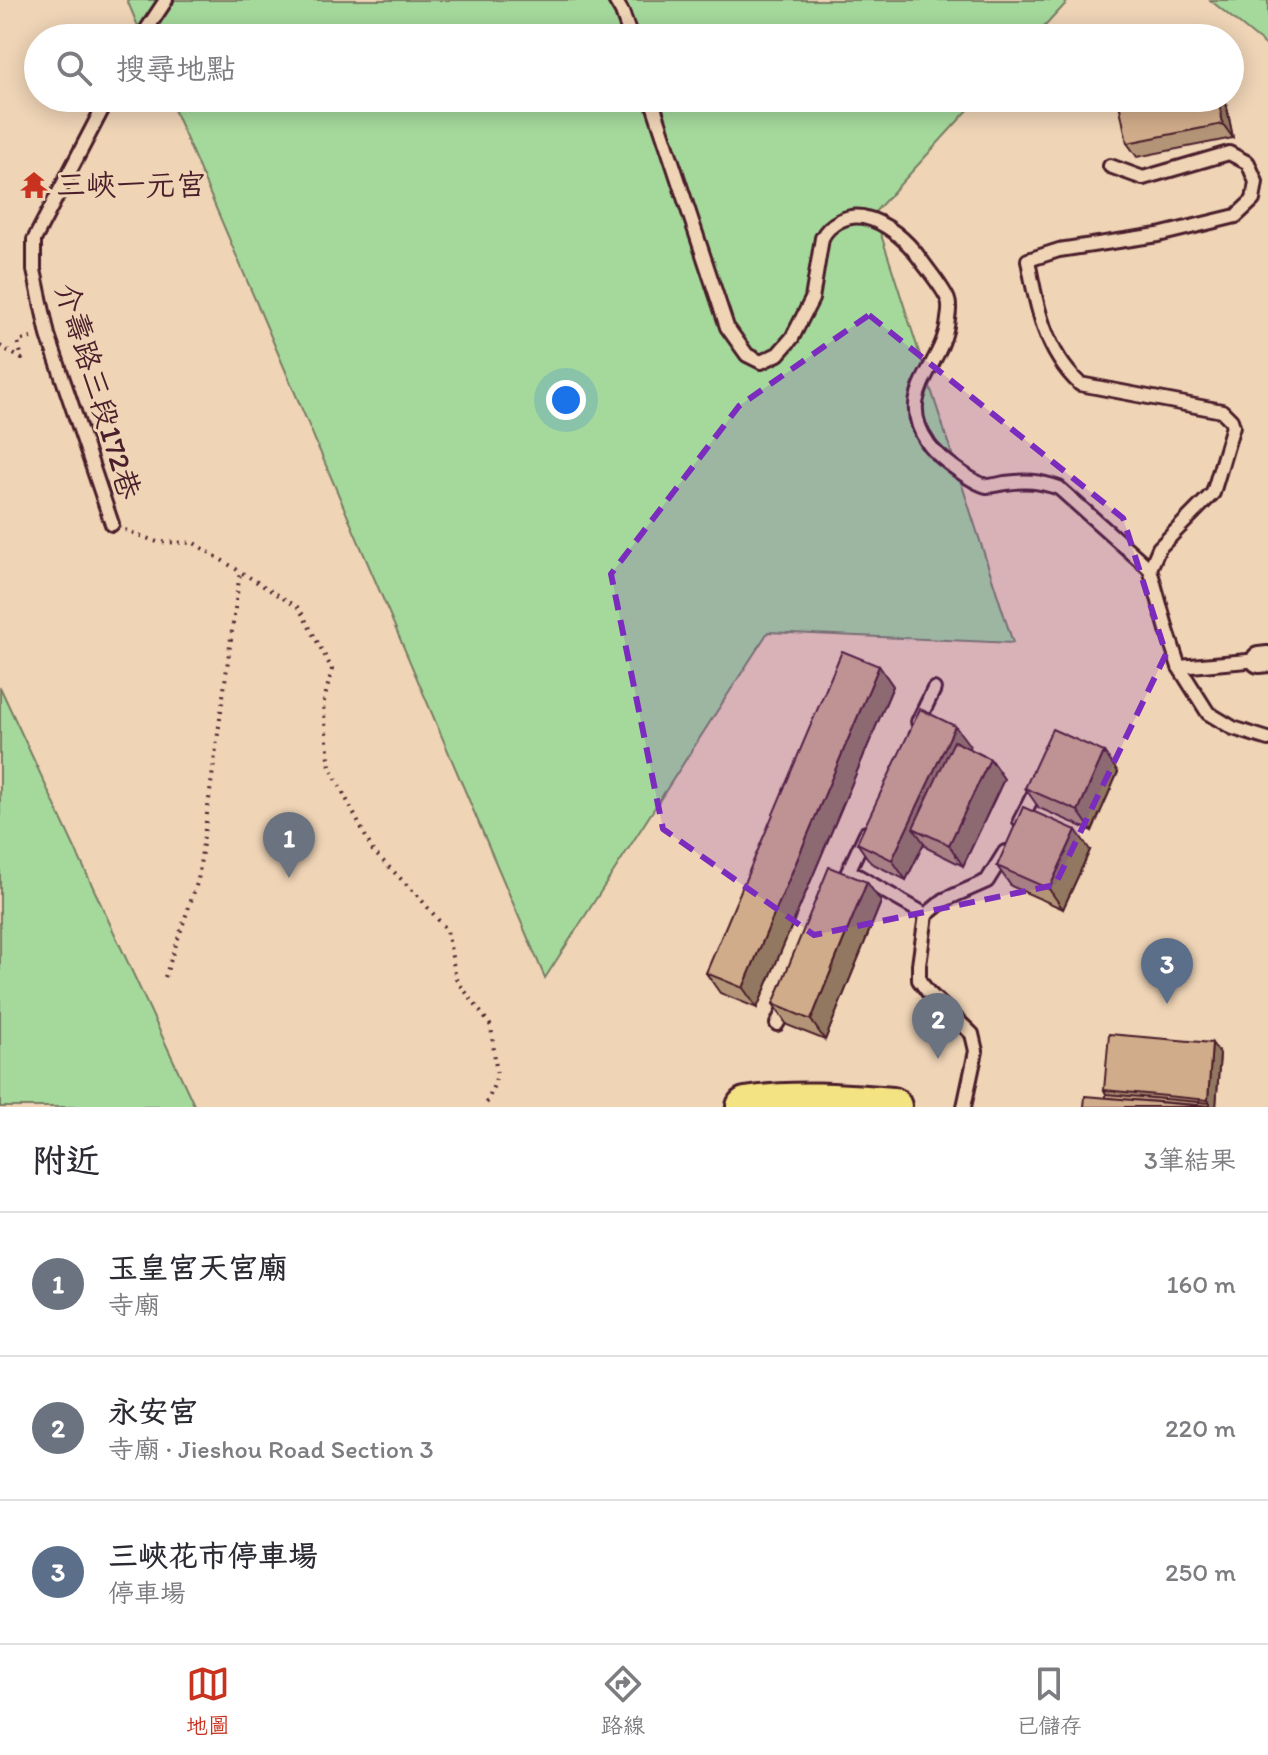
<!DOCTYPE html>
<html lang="zh-TW">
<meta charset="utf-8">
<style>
body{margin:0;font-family:Itim,"LXGW WenKai TC",sans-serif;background:#f7f7f7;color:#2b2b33}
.you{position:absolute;left:566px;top:400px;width:28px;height:28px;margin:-20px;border:6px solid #fff;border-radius:50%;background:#1a73e8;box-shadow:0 0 0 12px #1a73e833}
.badge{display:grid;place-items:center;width:52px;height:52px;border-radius:50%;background:#c8321e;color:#fff;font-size:26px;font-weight:700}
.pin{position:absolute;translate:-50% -66px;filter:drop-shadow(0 2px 4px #0008)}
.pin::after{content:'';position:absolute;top:42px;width:28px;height:24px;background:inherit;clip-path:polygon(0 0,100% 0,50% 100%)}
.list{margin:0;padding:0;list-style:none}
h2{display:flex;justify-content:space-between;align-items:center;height:104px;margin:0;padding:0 32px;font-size:34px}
h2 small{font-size:26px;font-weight:400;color:#7c7c81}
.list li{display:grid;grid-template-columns:52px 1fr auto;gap:24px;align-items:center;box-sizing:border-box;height:144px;padding:0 32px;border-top:2px solid #e1e1e2}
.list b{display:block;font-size:30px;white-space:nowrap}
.list p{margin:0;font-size:26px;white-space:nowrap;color:#7c7c81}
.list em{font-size:26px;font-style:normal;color:#7c7c81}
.icon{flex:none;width:44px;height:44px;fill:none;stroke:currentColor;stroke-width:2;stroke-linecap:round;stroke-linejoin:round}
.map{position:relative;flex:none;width:1268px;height:1107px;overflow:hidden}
.search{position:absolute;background:#fff;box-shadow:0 4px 20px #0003;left:24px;right:24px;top:24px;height:88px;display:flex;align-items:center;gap:20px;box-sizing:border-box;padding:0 28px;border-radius:44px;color:#7c7c81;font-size:30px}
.sheet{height:536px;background:#fff}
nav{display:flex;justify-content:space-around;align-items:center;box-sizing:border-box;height:112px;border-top:2px solid #e1e1e2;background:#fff;font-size:22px;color:#7c7c81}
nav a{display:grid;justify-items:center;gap:4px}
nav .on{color:#c8321e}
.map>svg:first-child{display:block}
.green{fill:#a5d99c;stroke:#787c64;stroke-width:2}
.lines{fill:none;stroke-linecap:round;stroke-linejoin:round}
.lane-casing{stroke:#4a1f2b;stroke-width:18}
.street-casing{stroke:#4a1f2b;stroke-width:30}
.primary-casing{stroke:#4a1f2b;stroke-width:44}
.path{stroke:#4a1f2b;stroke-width:4;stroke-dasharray:2 6;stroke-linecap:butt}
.lane{stroke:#efd4b6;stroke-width:12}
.street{stroke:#efd4b6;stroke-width:24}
.primary{stroke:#f4e382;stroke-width:38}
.wall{fill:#b39477;stroke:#4a1f2b;stroke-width:2}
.shaded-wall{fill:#927861;stroke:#4a1f2b;stroke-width:2}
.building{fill:#d0ac8a;stroke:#4a1f2b;stroke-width:2}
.marked{fill:#7b2cbf;fill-opacity:0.2;stroke:#7b2cbf;stroke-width:6;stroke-dasharray:16 10;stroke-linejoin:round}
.labels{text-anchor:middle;stroke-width:6;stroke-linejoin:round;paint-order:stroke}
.poi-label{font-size:30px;fill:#4a1f2b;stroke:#efd4b6;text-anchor:start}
.street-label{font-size:30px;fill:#4a1f2b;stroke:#efd4b6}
</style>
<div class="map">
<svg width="1268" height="1107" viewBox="0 0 1268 1107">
<rect width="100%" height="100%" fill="#efd4b6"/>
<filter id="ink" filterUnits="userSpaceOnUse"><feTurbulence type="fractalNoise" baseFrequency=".0125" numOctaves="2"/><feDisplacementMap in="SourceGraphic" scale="16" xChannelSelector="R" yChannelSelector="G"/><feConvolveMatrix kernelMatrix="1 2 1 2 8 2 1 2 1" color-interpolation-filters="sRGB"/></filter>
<g filter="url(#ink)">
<g class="green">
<polygon points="127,0 1069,0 1034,38 143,38"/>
<polygon points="1210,0 1268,0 1268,47"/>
<polygon points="169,98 979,98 874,213 1013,643 768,632 545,978"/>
<polygon points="0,687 195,1107 0,1107"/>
</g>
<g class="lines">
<g class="lane-casing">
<g id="lane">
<polyline points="615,0 622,12 631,38"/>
<polyline points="141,38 166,0"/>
<polyline points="108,98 34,240 34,270 48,335 112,524"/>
<path d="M651 98 727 327 747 355 761 362 778 354 792 338 812 299 822 238C829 224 847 214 863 217 886 222 907 240 921 260 928 270 944 289 948 300 950 305 949 313 948 319 944 367 893 393 928 443 935 455 974 484 987 486 992 486 1000 484 1005 483 1026 480 1039 481 1059 488L1150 569"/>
<path d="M1110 166 1143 178 1229 153 1248 163 1256 182 1253 200 1236 216 1158 235 1059 250 1028 260C1036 305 1045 352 1080 384L1222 411 1231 420 1233 426 1213 493 1159 548 1150 569 1167 630 1179 667 1208 713 1233 728 1268 739"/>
<polyline points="1179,667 1259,660"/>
<polyline points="918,722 934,689"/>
<polyline points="1020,821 1039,784"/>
<polyline points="849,871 926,915"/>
<polyline points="840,889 866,833"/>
<polyline points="777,1024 787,1004"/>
<polyline points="964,1107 976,1051 972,1034 928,992 919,980 919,965 926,915 944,900 987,881 1005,852"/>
</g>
</g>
<g class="street-casing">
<polyline id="street" points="1259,660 1268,659"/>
</g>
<g class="primary-casing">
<path id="primary" d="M746 1107C794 1099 843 1103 892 1107"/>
</g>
<g class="path">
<polyline points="0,346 22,359 18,341 31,338"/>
<polyline points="125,530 157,542 194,543 299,608 332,669 323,705 330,767 373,851 418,896 447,930 456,979 491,1026 497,1076 488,1101 483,1107"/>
<polyline points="165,977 198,880 240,572"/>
</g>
<use href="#lane" class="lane"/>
<use href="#street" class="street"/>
<use href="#primary" class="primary"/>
</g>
<g class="wall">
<polygon points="1225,98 1233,138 1137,157 1127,143"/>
<polygon points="879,666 893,686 757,1008 720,993 706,973"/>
<polygon points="970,746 968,748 990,759 1004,779 963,866 927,848 924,843 906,880 871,863 857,843"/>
<polygon points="1104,752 1118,772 1092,831 1039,808 1025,788"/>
<polygon points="1090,850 1063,909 1011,886 997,866"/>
<polygon points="881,902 825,1040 787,1025 773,1004"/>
<polygon points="1220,1054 1216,1107 1106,1098 1106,1094 1104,1090"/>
</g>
<g class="shaded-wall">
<polygon points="1218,98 1225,98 1233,138 1223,124"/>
<polygon points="879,666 893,686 757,1008 743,988"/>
<polygon points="955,726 970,746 927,835 913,828 924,843 906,880 892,860"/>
<polygon points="1104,752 1118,772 1092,831 1078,811"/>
<polygon points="990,759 1004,779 963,866 949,845"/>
<polygon points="1076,830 1090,850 1063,909 1049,889"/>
<polygon points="867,882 881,902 825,1040 811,1020"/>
<polygon points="1212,1043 1220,1054 1216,1107 1210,1107 1210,1103 1208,1100"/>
</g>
<g class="building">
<polygon points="1118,98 1218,98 1223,124 1127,143"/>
<polygon points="842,651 879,666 743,988 706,973"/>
<polygon points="920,709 955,726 892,860 857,843"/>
<polygon points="1052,729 1104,752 1078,811 1025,788"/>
<polygon points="954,741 990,759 949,845 913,828"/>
<polygon points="1023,807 1076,830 1049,889 997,866"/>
<polygon points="829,867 867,882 811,1020 773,1004"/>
<polygon points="1109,1034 1212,1043 1208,1100 1104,1090"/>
<polygon points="1106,1094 1210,1103 1210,1106 1106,1098"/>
<polygon points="1085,1096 1216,1107 1084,1107"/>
</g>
</g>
<path class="marked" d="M869 315 1123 518 1166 654 1055 885 814 935 663 829 611 574 739 406Z"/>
<defs>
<g id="temple-bare" transform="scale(2.16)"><path d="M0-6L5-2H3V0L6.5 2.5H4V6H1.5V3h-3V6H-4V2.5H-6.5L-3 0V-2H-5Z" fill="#c8321e" stroke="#efd4b6" stroke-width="2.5" paint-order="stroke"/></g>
</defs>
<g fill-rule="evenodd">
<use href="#temple-bare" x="34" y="185"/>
</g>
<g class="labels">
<g class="poi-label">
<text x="56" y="195">三峽一元宮</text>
</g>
<g class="street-label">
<text transform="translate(98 391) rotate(73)" y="10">介壽路三段172巷</text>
</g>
</g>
</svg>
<div class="you"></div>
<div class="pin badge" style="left:289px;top:878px;background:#6b7280">1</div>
<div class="pin badge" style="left:938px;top:1059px;background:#6b7280">2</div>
<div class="pin badge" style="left:1167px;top:1004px;background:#5c6f8a">3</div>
<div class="search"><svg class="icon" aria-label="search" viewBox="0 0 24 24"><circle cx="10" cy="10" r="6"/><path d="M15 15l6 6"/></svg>搜尋地點</div>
</div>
<section class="sheet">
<h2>附近<small>3筆結果</small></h2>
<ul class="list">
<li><span class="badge" style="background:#6b7280">1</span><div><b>玉皇宮天宮廟</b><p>寺廟</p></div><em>160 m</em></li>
<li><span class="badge" style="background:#6b7280">2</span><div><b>永安宮</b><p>寺廟 · Jieshou Road Section 3</p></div><em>220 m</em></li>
<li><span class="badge" style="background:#5c6f8a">3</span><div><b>三峽花市停車場</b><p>停車場</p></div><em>250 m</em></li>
</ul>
</section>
<nav>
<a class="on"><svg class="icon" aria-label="map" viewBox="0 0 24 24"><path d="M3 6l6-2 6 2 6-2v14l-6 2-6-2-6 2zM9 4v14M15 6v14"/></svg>地圖</a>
<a><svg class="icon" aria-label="directions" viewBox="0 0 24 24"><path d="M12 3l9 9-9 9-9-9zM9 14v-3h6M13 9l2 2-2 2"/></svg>路線</a>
<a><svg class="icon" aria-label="saved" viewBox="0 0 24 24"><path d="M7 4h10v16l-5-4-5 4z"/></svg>已儲存</a>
</nav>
